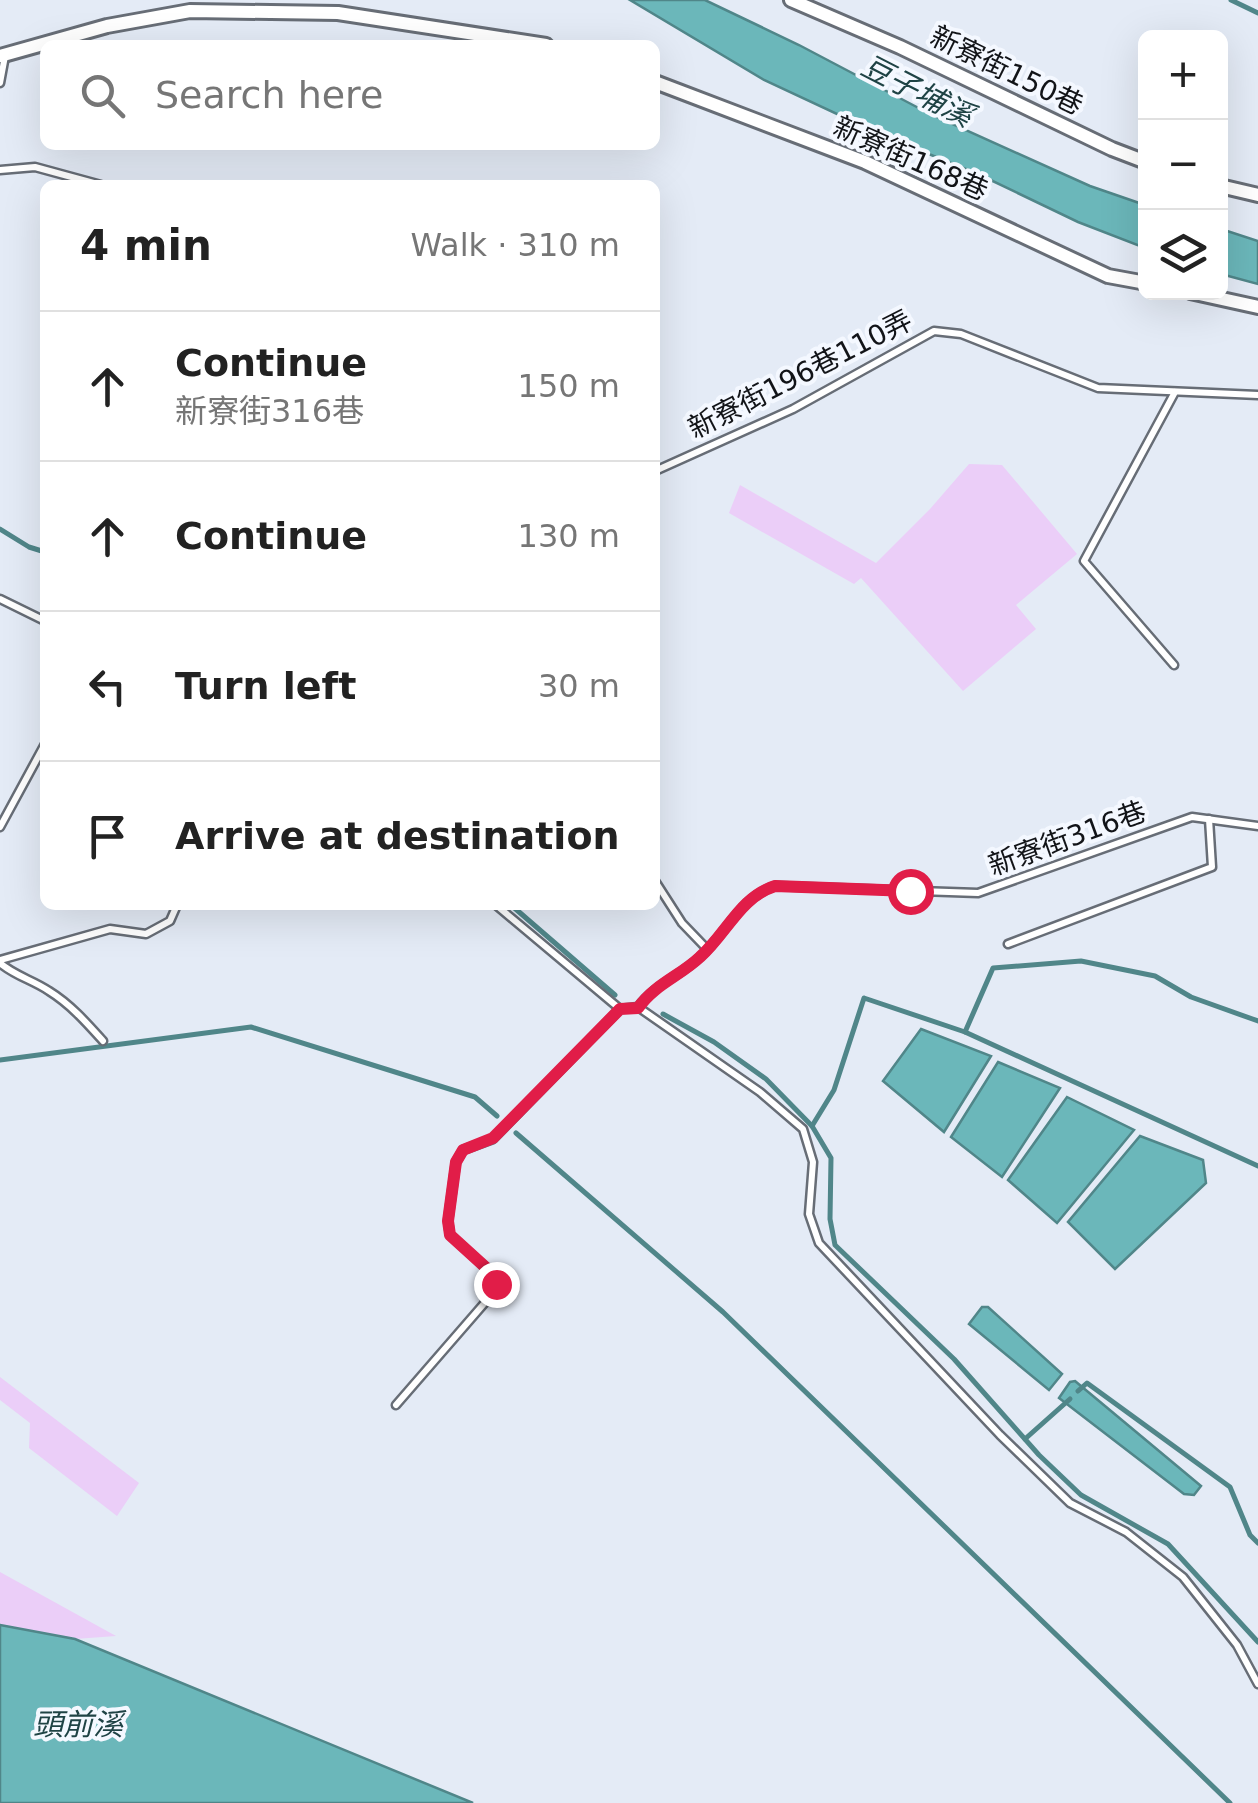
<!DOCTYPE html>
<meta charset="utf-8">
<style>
body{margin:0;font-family:"DejaVu Sans","Noto Sans TC",sans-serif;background:#f2f2f2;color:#222}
.controls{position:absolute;right:30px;top:30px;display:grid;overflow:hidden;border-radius:15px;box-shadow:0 10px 40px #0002}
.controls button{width:90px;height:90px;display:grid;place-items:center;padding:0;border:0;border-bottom:2px solid #e0e0e0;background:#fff;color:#222;font:50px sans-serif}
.stop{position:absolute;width:30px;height:30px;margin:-22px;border:8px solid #e11d48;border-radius:50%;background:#fff}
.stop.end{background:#e11d48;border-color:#fff;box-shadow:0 2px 10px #0008}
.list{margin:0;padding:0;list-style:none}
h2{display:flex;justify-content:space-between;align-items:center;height:130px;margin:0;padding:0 40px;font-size:42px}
h2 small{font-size:32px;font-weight:400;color:#767676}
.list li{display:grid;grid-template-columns:65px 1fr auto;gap:30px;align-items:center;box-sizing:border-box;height:150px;padding:0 40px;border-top:2px solid #e0e0e0}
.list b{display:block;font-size:38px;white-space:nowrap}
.list p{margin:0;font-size:32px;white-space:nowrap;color:#767676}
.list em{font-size:32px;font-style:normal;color:#767676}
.icon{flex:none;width:55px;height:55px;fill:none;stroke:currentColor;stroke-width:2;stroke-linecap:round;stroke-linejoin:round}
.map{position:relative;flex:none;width:1258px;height:1803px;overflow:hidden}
.search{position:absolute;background:#fff;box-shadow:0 10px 40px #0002;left:40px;top:40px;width:620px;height:110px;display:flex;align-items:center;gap:25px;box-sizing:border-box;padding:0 35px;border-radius:15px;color:#767676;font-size:38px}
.panel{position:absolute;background:#fff;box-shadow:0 10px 40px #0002;left:40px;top:180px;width:620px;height:730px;border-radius:15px}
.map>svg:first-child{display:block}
.green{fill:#ebcef8}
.water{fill:#6bb7ba;stroke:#508689;stroke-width:2.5}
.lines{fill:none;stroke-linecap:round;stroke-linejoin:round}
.stream{stroke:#508689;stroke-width:5}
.lane-casing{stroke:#676d76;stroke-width:11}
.street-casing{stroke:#676d76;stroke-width:18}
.lane{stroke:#fff;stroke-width:6}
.street{stroke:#fff;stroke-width:12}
.route{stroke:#e11d48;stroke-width:12}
.labels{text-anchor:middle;stroke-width:8;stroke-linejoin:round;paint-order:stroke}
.street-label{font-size:28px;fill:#121418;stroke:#f4f8ff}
.water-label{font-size:30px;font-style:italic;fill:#1f4345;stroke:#f4f8ff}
</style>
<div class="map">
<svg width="1258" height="1803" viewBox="0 0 1258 1803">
<rect width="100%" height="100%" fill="#e4ebf6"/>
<g class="green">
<polygon points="969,464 1002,465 1077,554 1016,605 1036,629 963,691 861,578 854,584 729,513 740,485 876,563 930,509"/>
<polygon points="0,1377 139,1483 117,1516 29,1448 30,1423 0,1400"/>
<polygon points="0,1572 116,1636 75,1639 0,1625"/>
</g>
<g class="water">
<polygon points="630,0 705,0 799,45 930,114 1090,186 1145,205 1145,248 1078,222 978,174 882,135 764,80"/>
<polygon points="1221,229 1258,241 1258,284 1221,274"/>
<polygon points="921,1029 991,1056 944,1132 883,1081"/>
<polygon points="998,1062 1060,1088 1002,1177 951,1137"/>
<polygon points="1067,1097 1134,1130 1057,1223 1008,1180"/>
<polygon points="1140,1136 1203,1160 1206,1183 1115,1269 1068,1222"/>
<polygon points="982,1307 988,1307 1062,1374 1049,1390 969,1324"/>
<polygon points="1075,1381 1201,1486 1194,1495 1184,1494 1059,1398 1070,1382"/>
<polygon points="0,1625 75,1639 473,1803 0,1803"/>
</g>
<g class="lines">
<g class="stream">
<polyline points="1231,0 1258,13"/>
<polyline points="0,529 29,547 45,552"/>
<polyline points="511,905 615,995"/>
<polyline points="663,1014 714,1042 766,1079 812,1126 831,1158 830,1219 835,1245 954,1359 1039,1455 1081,1495 1168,1544 1258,1642"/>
<polyline points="965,1032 1258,1166"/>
<polyline points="0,1060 251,1027 475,1097 497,1116"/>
<polyline points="812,1126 834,1090 864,998 965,1032 993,968 1081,961 1155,976 1191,997 1258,1021"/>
<polyline points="516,1133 723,1312 1230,1803"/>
<polyline points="1078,1391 1087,1383 1230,1487 1250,1535 1258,1543"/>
<polyline points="1025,1439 1070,1399"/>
</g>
<g class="lane-casing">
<g id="lane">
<polyline points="0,83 5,56"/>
<polyline points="0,170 35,167 101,185"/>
<polyline points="655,471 793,409 934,331 961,334 1098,388 1258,395"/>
<polyline points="0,599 45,621"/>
<polyline points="1174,665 1084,561 1175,392"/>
<polyline points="0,827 45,744"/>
<polyline points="655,881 682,923 707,949"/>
<path d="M496 905 620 1009 638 1007C655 984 680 976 700 957 727 933 740 897 775 886L978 893 1192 817 1258 826"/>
<polyline points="1008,944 1212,867 1209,819"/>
<polyline points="0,960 110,929 146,934 170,921 177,905"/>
<path d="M0 963C15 976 33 980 49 991 70 1004 86 1022 103 1041"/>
<polyline points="638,1007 760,1092 803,1129 813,1162 809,1214 819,1243 1000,1435 1070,1503 1126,1532 1183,1577 1237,1645 1258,1684"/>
<polyline points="396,1405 495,1291 494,1275 450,1235 448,1221 456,1162 463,1150 493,1139 620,1009"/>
</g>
</g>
<g class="street-casing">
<g id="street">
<polyline points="791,0 900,47 1112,149 1146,162"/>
<polyline points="0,56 107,26 190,11 338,13 546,45"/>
<polyline points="655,82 865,162 1108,276 1146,283"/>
<polyline points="1220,186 1258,195"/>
<polyline points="1190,292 1258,307"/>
</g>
</g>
<use href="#lane" class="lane"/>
<use href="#street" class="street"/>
</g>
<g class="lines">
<path class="route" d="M496 1284 494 1275 450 1235 448 1221 456 1162 463 1150 493 1138 620 1009 638 1008C655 984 680 976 700 957 727 933 740 897 775 886L910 891"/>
</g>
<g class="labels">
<g class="street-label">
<text transform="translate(1007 70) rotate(26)" y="10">新寮街150巷</text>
<text transform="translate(911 158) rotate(24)" y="10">新寮街168巷</text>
<text transform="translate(800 374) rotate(-27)" y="10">新寮街196巷110弄</text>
<text transform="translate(1067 838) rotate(-20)" y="10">新寮街316巷</text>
</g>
<g class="water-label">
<text transform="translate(917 91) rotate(27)" y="10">豆子埔溪</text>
<text x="78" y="1735">頭前溪</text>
</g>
</g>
</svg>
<div class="controls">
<button>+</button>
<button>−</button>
<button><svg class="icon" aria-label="layers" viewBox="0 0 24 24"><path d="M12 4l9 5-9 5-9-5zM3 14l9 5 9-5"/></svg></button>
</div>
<div class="stop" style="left:910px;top:891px"></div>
<div class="stop end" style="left:496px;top:1284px"></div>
<div class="search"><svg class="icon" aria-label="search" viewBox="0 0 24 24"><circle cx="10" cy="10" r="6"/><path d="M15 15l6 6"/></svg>Search here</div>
<section class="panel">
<h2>4 min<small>Walk · 310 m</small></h2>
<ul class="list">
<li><svg class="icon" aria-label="ahead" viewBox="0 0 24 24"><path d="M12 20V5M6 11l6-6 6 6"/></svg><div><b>Continue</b><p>新寮街316巷</p></div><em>150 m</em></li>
<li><svg class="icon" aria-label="ahead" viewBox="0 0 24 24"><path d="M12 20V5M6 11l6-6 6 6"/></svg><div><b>Continue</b></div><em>130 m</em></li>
<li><svg class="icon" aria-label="left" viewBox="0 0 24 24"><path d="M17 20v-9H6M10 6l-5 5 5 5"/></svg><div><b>Turn left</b></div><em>30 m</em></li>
<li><svg class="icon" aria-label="arrive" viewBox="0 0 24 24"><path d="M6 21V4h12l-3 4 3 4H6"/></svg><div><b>Arrive at destination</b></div></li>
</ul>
</section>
</div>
